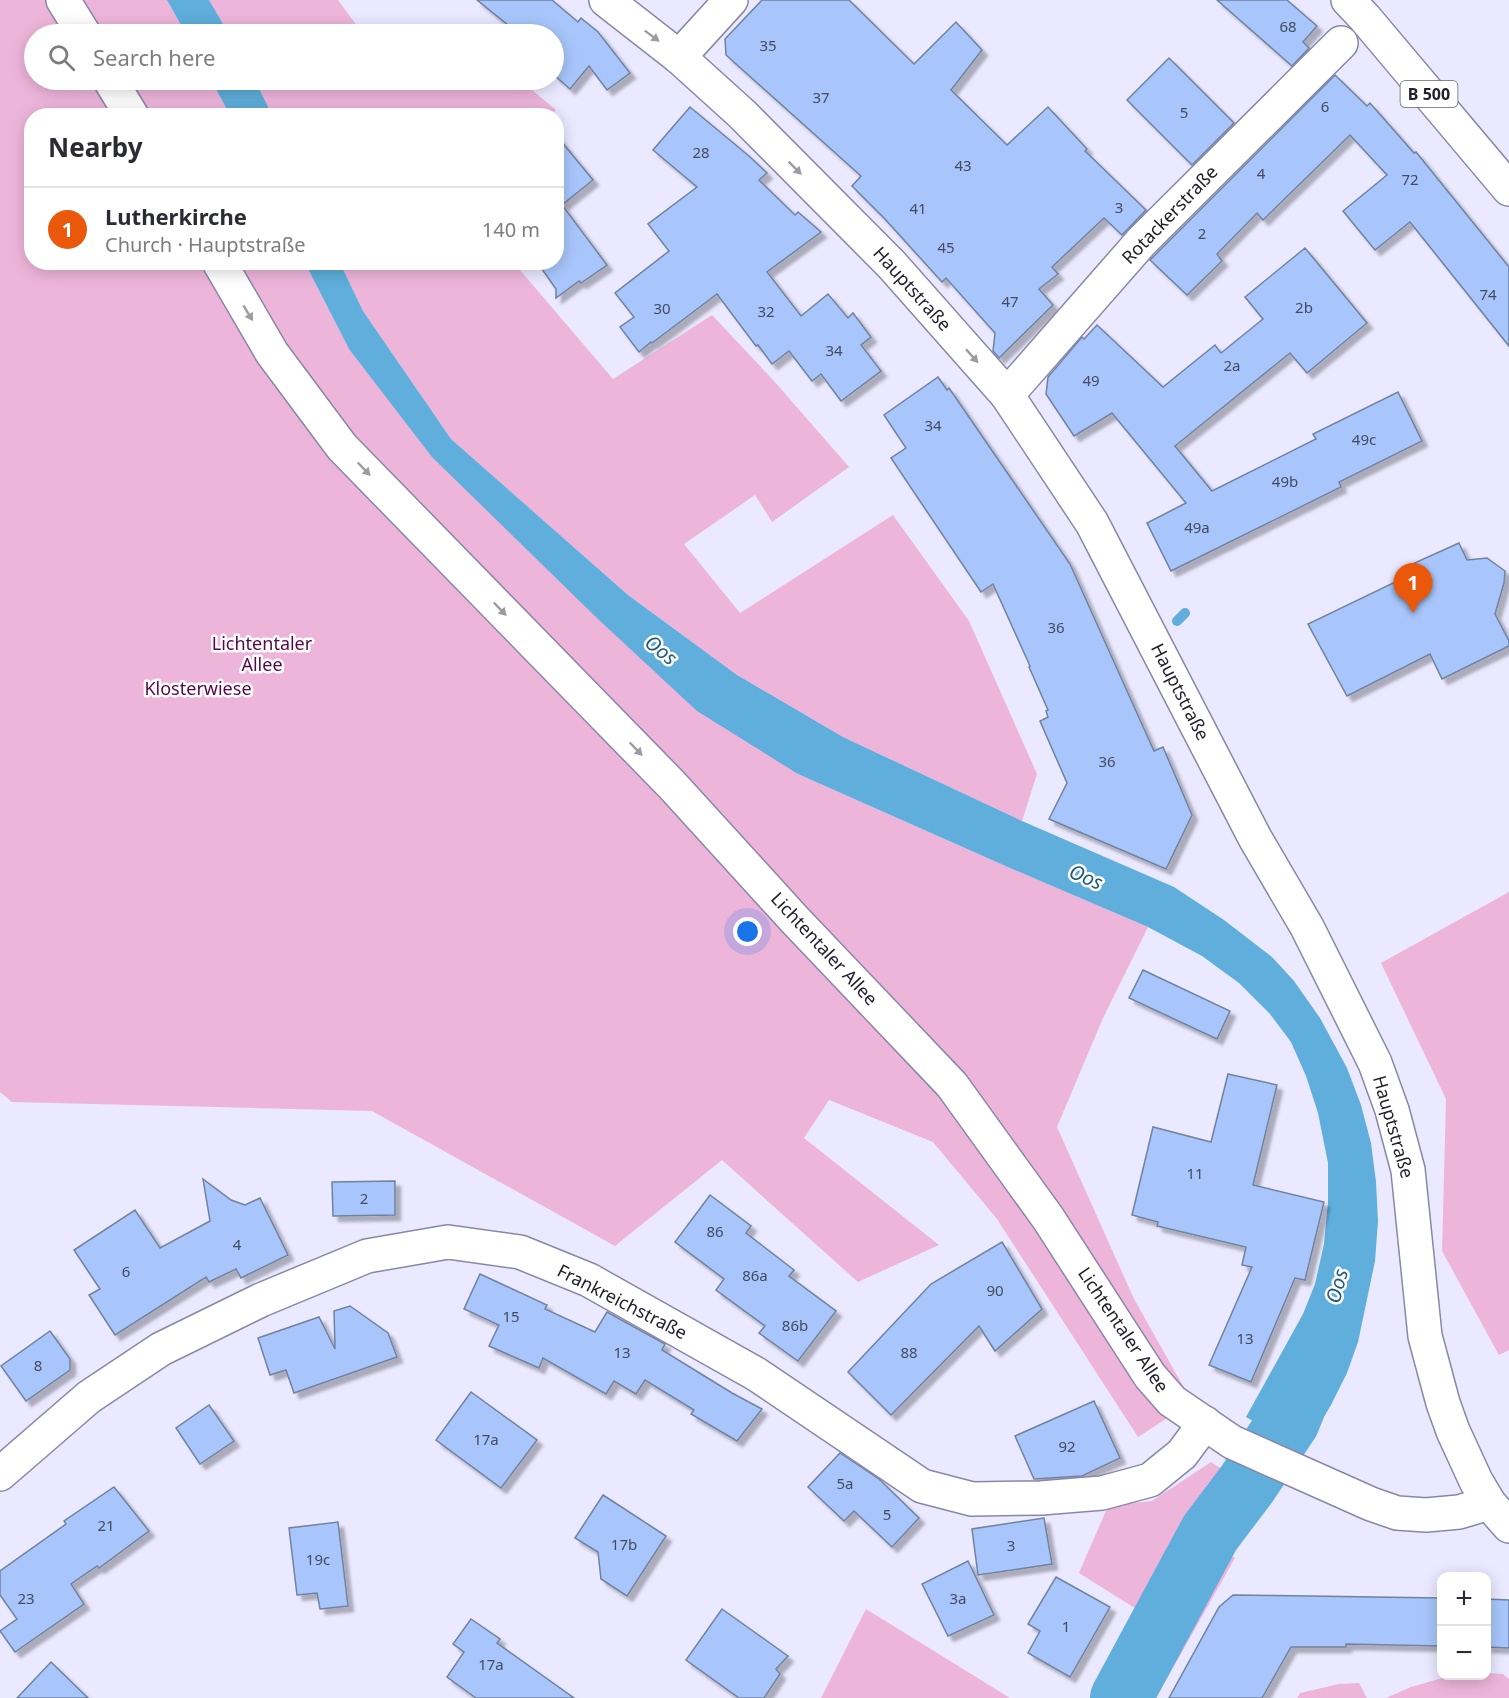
<!DOCTYPE html>
<meta charset="utf-8">
<style>
body{margin:0;font-family:"Noto Sans",sans-serif;background:#f7f7f7;color:#2b2b33}
.controls{position:absolute;right:18px;bottom:18px;display:grid;overflow:hidden;border-radius:12px;box-shadow:0 3px 15px #0003}
.controls button{width:54px;height:54px;display:grid;place-items:center;padding:0;border:0;border-bottom:2px solid #e1e1e2;background:#fff;color:#2b2b33;font:30px sans-serif}
.you{position:absolute;left:748px;top:932px;width:21px;height:21px;margin:-15px;border:4px solid #fff;border-radius:50%;background:#1a73e8;box-shadow:0 0 0 9px #1a73e833}
.badge{display:grid;place-items:center;width:39px;height:39px;border-radius:50%;background:#ea580c;color:#fff;font-size:20px;font-weight:700}
.pin{position:absolute;translate:-50% -50px;filter:drop-shadow(0 2px 3px #0008)}
.pin::after{content:'';position:absolute;top:32px;width:21px;height:18px;background:inherit;clip-path:polygon(0 0,100% 0,50% 100%)}
.list{margin:0;padding:0;list-style:none}
h2{display:flex;justify-content:space-between;align-items:center;height:78px;margin:0;padding:0 24px;font-size:26px}
h2 small{font-size:20px;font-weight:400;color:#7c7c81}
.list li{display:grid;grid-template-columns:39px 1fr auto;gap:18px;align-items:center;box-sizing:border-box;height:84px;padding:0 24px;border-top:2px solid #e1e1e2}
.list b{display:block;font-size:22px;white-space:nowrap}
.list p{margin:0;font-size:20px;white-space:nowrap;color:#7c7c81}
.list em{font-size:20px;font-style:normal;color:#7c7c81}
.icon{flex:none;width:33px;height:33px;fill:none;stroke:currentColor;stroke-width:2;stroke-linecap:round;stroke-linejoin:round}
.map{position:relative;flex:none;width:1509px;height:1698px;overflow:hidden}
.search{position:absolute;background:#fff;box-shadow:0 3px 15px #0003;left:24px;top:24px;width:540px;height:66px;display:flex;align-items:center;gap:15px;box-sizing:border-box;padding:0 21px;border-radius:33px;color:#7c7c81;font-size:22px}
.panel{position:absolute;background:#fff;box-shadow:0 3px 15px #0003;left:24px;top:108px;width:540px;height:162px;border-radius:24px}
.map>svg:first-child{display:block}
.green{fill:#eeb5db}
.water{fill:#5faedb}
.lines{fill:none;stroke-linecap:round;stroke-linejoin:round}
.stream{stroke:#5faedb;stroke-width:10}
.river{stroke:#5faedb;stroke-width:62}
.building{fill:#a8c6fb;stroke:#71829f;stroke-width:1.5;filter:url(#shadow)}
.minor-casing{stroke:#8987a8;stroke-width:36}
.major-casing{stroke:#8987a8;stroke-width:36}
.minor{stroke:#fff;stroke-width:33}
.major{stroke:#fff;stroke-width:33}
.oneway{fill:#9c9ba1}
.labels{text-anchor:middle;stroke-width:5;stroke-linejoin:round;paint-order:stroke}
.number-label{font-size:15px;fill:#444a61}
.shield{fill:#fff;stroke:#64646d;stroke-width:1.5}
.shield-label{font-size:16px;font-weight:bold;fill:#22212e}
.street-label{font-size:18px;fill:#22212e;stroke:#fff}
.park-label{font-size:18px;fill:#590648;stroke:#fff}
.water-label{font-size:20px;font-style:italic;fill:#215c7c;stroke:#fff}
</style>
<div class="map">
<svg width="1509" height="1698" viewBox="0 0 1509 1698">
<defs>
<filter id="shadow"><feDropShadow dx="5.5" dy="5.5" stdDeviation="1.5" flood-color="#0004"/></filter>
</defs>
<rect width="100%" height="100%" fill="#eae9ff"/>
<g class="green">
<polygon points="0,0 167,0 186,34 34,34 34,80 211,80 230,115 32,116 32,262 305,263 349,349 798,774 1010,868 1148,927 1103,1018 1057,1127 1134,1299 1192,1402 1138,1437 997,1219 933,1142 829,1100 804,1138 939,1245 858,1282 722,1160 615,1246 372,1111 12,1102 0,1092"/>
<polygon points="209,0 338,0 363,34 229,34"/>
<polygon points="255,80 520,80 556,110 550,116 272,115"/>
<polygon points="340,263 514,263 613,379 712,315 774,381 849,467 772,522 755,495 684,544 740,613 893,515 969,621 1037,774 1022,821 843,737 737,675 628,595 451,439 363,311"/>
<polygon points="1509,892 1509,1350 1499,1355 1442,1251 1446,1099 1381,963"/>
<polygon points="1211,1462 1228,1473 1196,1534 1235,1558 1156,1698 1102,1698 1149,1617 1079,1573 1108,1506 1152,1501"/>
<polygon points="866,1609 1010,1698 821,1698"/>
<polygon points="1487,1673 1503,1674 1509,1679 1509,1698 1386,1698 1411,1687 1449,1676 1486,1676"/>
<polygon points="1359,1683 1367,1698 1297,1698 1300,1693 1339,1684"/>
</g>
<g class="water">
<polygon points="167,0 209,0 229,34 186,34"/>
<polygon points="211,80 255,80 272,115 230,115"/>
<polygon points="305,263 340,263 363,311 451,439 628,595 737,675 843,737 1022,821 1174,887 1224,920 1272,957 1294,981 1320,1018 1347,1068 1361,1105 1371,1143 1376,1182 1378,1221 1375,1261 1358,1342 1347,1373 1331,1405 1304,1450 1246,1417 1303,1314 1315,1284 1324,1244 1328,1202 1328,1163 1318,1113 1306,1076 1291,1042 1270,1014 1239,983 1202,956 1148,927 1010,868 798,774 697,711 599,620 432,457 349,349"/>
</g>
<g class="lines">
<polyline class="stream" points="1177,621 1185,613"/>
<polyline class="river" points="1121,1698 1210,1533 1247,1484 1289,1421 1314,1359"/>
</g>
<g class="building">
<polygon points="477,0 552,0 578,22 581,18 598,32 630,73 607,90 589,66 570,89 554,75 554,34 519,34"/>
<polygon points="762,0 849,0 914,64 956,22 982,50 951,90 1007,145 1048,107 1087,149 1085,151 1146,210 1122,235 1104,218 1052,267 1058,274 1039,289 1053,305 999,358 993,351 995,333 946,278 942,282 884,218 852,186 861,176 726,55 725,39"/>
<polygon points="1217,0 1287,0 1317,26 1303,42 1309,48 1292,66"/>
<polygon points="1169,58 1234,123 1192,165 1127,100"/>
<polygon points="1335,75 1367,106 1370,103 1414,153 1416,152 1509,267 1509,346 1410,222 1375,250 1343,211 1387,175 1350,135 1263,220 1257,213 1217,254 1222,261 1187,295 1150,260"/>
<polygon points="690,107 749,156 767,173 759,180 795,215 798,212 821,232 767,272 801,316 828,294 848,318 853,313 871,337 861,345 881,371 841,401 821,374 812,381 789,351 772,364 758,345 756,346 717,294 652,343 651,342 639,352 620,327 634,317 615,293 669,251 648,224 697,187 653,150"/>
<polygon points="556,135 593,180 562,205 607,265 581,283 579,281 556,298 556,289 537,262 556,262"/>
<polygon points="1305,248 1367,323 1307,373 1290,353 1175,446 1212,491 1316,439 1313,434 1398,392 1422,441 1339,482 1341,487 1171,571 1147,523 1186,503 1112,413 1074,436 1046,394 1048,377 1082,337 1084,339 1097,325 1163,387 1215,345 1221,353 1263,319 1245,297"/>
<polygon points="938,377 947,390 949,388 1070,564 1154,751 1163,747 1192,815 1166,869 1049,819 1067,783 1040,721 1048,717 1046,711 1048,710 1029,667 1030,666 993,584 981,592 891,458 906,448 884,415"/>
<polygon points="1459,543 1467,560 1487,558 1505,571 1504,583 1495,614 1509,641 1509,646 1442,679 1430,654 1347,696 1308,624 1414,573 1410,565"/>
<polygon points="1143,970 1230,1011 1217,1039 1129,998"/>
<polygon points="1228,1074 1277,1085 1253,1185 1324,1202 1305,1280 1295,1278 1251,1382 1209,1365 1252,1267 1242,1265 1246,1247 1157,1226 1158,1222 1132,1215 1153,1127 1211,1142"/>
<polygon points="203,1179 231,1200 245,1205 260,1198 288,1255 241,1278 236,1269 209,1282 206,1277 115,1335 89,1295 100,1289 74,1250 135,1210 160,1248 210,1221"/>
<polygon points="395,1181 395,1215 333,1216 332,1182"/>
<polygon points="710,1195 751,1226 746,1233 794,1270 789,1276 836,1311 798,1361 759,1333 765,1326 716,1290 724,1279 675,1242"/>
<polygon points="1002,1242 1042,1309 995,1351 979,1326 891,1415 848,1372 931,1284"/>
<polygon points="480,1274 547,1305 545,1309 595,1332 607,1312 665,1344 662,1350 732,1393 762,1409 737,1441 691,1414 694,1410 645,1380 636,1394 614,1381 606,1394 543,1358 539,1368 489,1346 499,1325 464,1309"/>
<polygon points="350,1306 388,1333 397,1357 294,1393 286,1370 270,1375 258,1338 319,1317 335,1349 334,1311"/>
<polygon points="50,1331 70,1359 70,1370 26,1401 1,1366"/>
<polygon points="471,1392 537,1440 501,1488 436,1440"/>
<polygon points="1094,1401 1120,1458 1082,1476 1034,1479 1015,1436"/>
<polygon points="209,1405 234,1441 200,1464 176,1428"/>
<polygon points="840,1453 879,1479 919,1518 892,1547 854,1511 844,1521 808,1487"/>
<polygon points="114,1487 149,1531 99,1568 97,1566 71,1584 84,1604 15,1652 0,1631 17,1619 0,1595 0,1571 66,1524 64,1521"/>
<polygon points="603,1495 666,1536 627,1596 601,1579 598,1552 575,1538"/>
<polygon points="1044,1518 1052,1564 978,1575 972,1529"/>
<polygon points="338,1522 348,1606 320,1609 317,1593 297,1595 289,1528"/>
<polygon points="968,1561 994,1615 948,1636 922,1584"/>
<polygon points="1056,1577 1110,1607 1070,1677 1028,1653 1040,1631 1028,1624"/>
<polygon points="1233,1595 1442,1598 1442,1646 1346,1644 1346,1647 1291,1647 1262,1698 1169,1698 1219,1607"/>
<polygon points="1486,1599 1509,1600 1509,1648 1486,1647"/>
<polygon points="722,1609 788,1656 776,1669 780,1674 764,1698 739,1698 686,1660"/>
<polygon points="471,1619 500,1639 497,1643 574,1698 476,1698 447,1677 464,1652 453,1644"/>
<polygon points="51,1662 88,1698 17,1698"/>
</g>
<g class="lines">
<g class="minor-casing">
<g id="minor">
<polyline points="63,0 84,34"/>
<polyline points="679,57 731,0"/>
<polyline points="110,80 132,116"/>
<polyline points="219,262 272,353 342,447 672,785 795,920 952,1085 1048,1218 1150,1376 1172,1401 1232,1442 1371,1504 1397,1513 1426,1515 1459,1512 1489,1503"/>
<polyline points="1007,395 1142,241 1341,43"/>
<polyline points="0,1474 89,1397 161,1349 261,1300 367,1256 448,1242 520,1252 589,1280 756,1374 922,1486 972,1499 1041,1498 1102,1493 1150,1480 1182,1454 1205,1423"/>
</g>
</g>
<g class="major-casing">
<g id="major">
<polyline points="606,0 679,57 742,114 892,265 1007,395 1092,523 1255,838 1307,927 1375,1063 1392,1110 1408,1170 1425,1336 1443,1403 1453,1431 1476,1481 1489,1503 1509,1526"/>
<polyline points="1348,0 1365,18 1509,189"/>
</g>
</g>
<use href="#minor" class="minor"/>
<use href="#major" class="major"/>
</g>
<defs><path id="oneway-solid" d="M-6-.8H1V-3.2L6.5 0L1 3.2V.8H-6Z" transform="scale(1.5)"/></defs>
<g class="oneway">
<use href="#oneway-solid" transform="translate(652 36) rotate(37)"/>
<use href="#oneway-solid" transform="translate(795 168) rotate(45)"/>
<use href="#oneway-solid" transform="translate(248 313) rotate(59)"/>
<use href="#oneway-solid" transform="translate(972 356) rotate(48)"/>
<use href="#oneway-solid" transform="translate(364 469) rotate(46)"/>
<use href="#oneway-solid" transform="translate(500 609) rotate(46)"/>
<use href="#oneway-solid" transform="translate(636 749) rotate(46)"/>
</g>
<g class="labels">
<g class="number-label">
<text x="1288" y="32">68</text>
<text x="768" y="51">35</text>
<text x="821" y="103">37</text>
<text x="1325" y="112">6</text>
<text x="1184" y="118">5</text>
<text x="701" y="158">28</text>
<text x="963" y="171">43</text>
<text x="1261" y="179">4</text>
<text x="1410" y="185">72</text>
<text x="1119" y="213">3</text>
<text x="918" y="214">41</text>
<text x="1202" y="239">2</text>
<text x="946" y="253">45</text>
<text x="1488" y="300">74</text>
<text x="1010" y="307">47</text>
<text x="1304" y="313">2b</text>
<text x="662" y="314">30</text>
<text x="766" y="317">32</text>
<text x="834" y="356">34</text>
<text x="1232" y="371">2a</text>
<text x="1091" y="386">49</text>
<text x="933" y="431">34</text>
<text x="1364" y="445">49c</text>
<text x="1285" y="487">49b</text>
<text x="1197" y="533">49a</text>
<text x="1056" y="633">36</text>
<text x="1107" y="767">36</text>
<text x="1195" y="1179">11</text>
<text x="364" y="1204">2</text>
<text x="715" y="1237">86</text>
<text x="237" y="1250">4</text>
<text x="126" y="1277">6</text>
<text x="755" y="1281">86a</text>
<text x="995" y="1296">90</text>
<text x="511" y="1322">15</text>
<text x="795" y="1331">86b</text>
<text x="1245" y="1344">13</text>
<text x="622" y="1358">13</text>
<text x="909" y="1358">88</text>
<text x="38" y="1371">8</text>
<text x="486" y="1445">17a</text>
<text x="1067" y="1452">92</text>
<text x="845" y="1489">5a</text>
<text x="887" y="1520">5</text>
<text x="106" y="1531">21</text>
<text x="624" y="1550">17b</text>
<text x="1011" y="1551">3</text>
<text x="318" y="1565">19c</text>
<text x="26" y="1604">23</text>
<text x="958" y="1604">3a</text>
<text x="1066" y="1632">1</text>
<text x="491" y="1670">17a</text>
</g>
<rect class="shield" x="1400.5" y="81" width="57" height="26" rx="4.5"/>
<g class="shield-label">
<text x="1429" y="100">B 500</text>
</g>
<g class="street-label">
<text transform="translate(1170 215) rotate(-46)" y="6">Rotackerstraße</text>
<text transform="translate(912 289) rotate(48)" y="6">Hauptstraße</text>
<text transform="translate(1180 692) rotate(63)" y="6">Hauptstraße</text>
<text transform="translate(824 949) rotate(47)" y="6">Lichtentaler Allee</text>
<text transform="translate(1393 1127) rotate(74)" y="6">Hauptstraße</text>
<text transform="translate(622 1302) rotate(27)" y="6">Frankreichstraße</text>
<text transform="translate(1123 1330) rotate(56)" y="6">Lichtentaler Allee</text>
</g>
<g class="park-label">
<text x="262" y="650">Lichtentaler<tspan x="262" dy="21">Allee</tspan></text>
<text x="198" y="695">Klosterwiese</text>
</g>
<g class="water-label">
<text transform="translate(661 650) rotate(39)" y="7">Oos</text>
<text transform="translate(1086 877) rotate(24)" y="7">Oos</text>
<text transform="translate(1337 1286) rotate(-75)" y="7">Oos</text>
</g>
</g>
</svg>
<div class="controls">
<button>+</button>
<button>−</button>
</div>
<div class="you"></div>
<div class="pin badge" style="left:1413px;top:613px">1</div>
<div class="search"><svg class="icon" aria-label="search" viewBox="0 0 24 24"><circle cx="10" cy="10" r="6"/><path d="M15 15l6 6"/></svg>Search here</div>
<section class="panel">
<h2>Nearby<small></small></h2>
<ul class="list">
<li><span class="badge">1</span><div><b>Lutherkirche</b><p>Church · Hauptstraße</p></div><em>140 m</em></li>
</ul>
</section>
</div>
